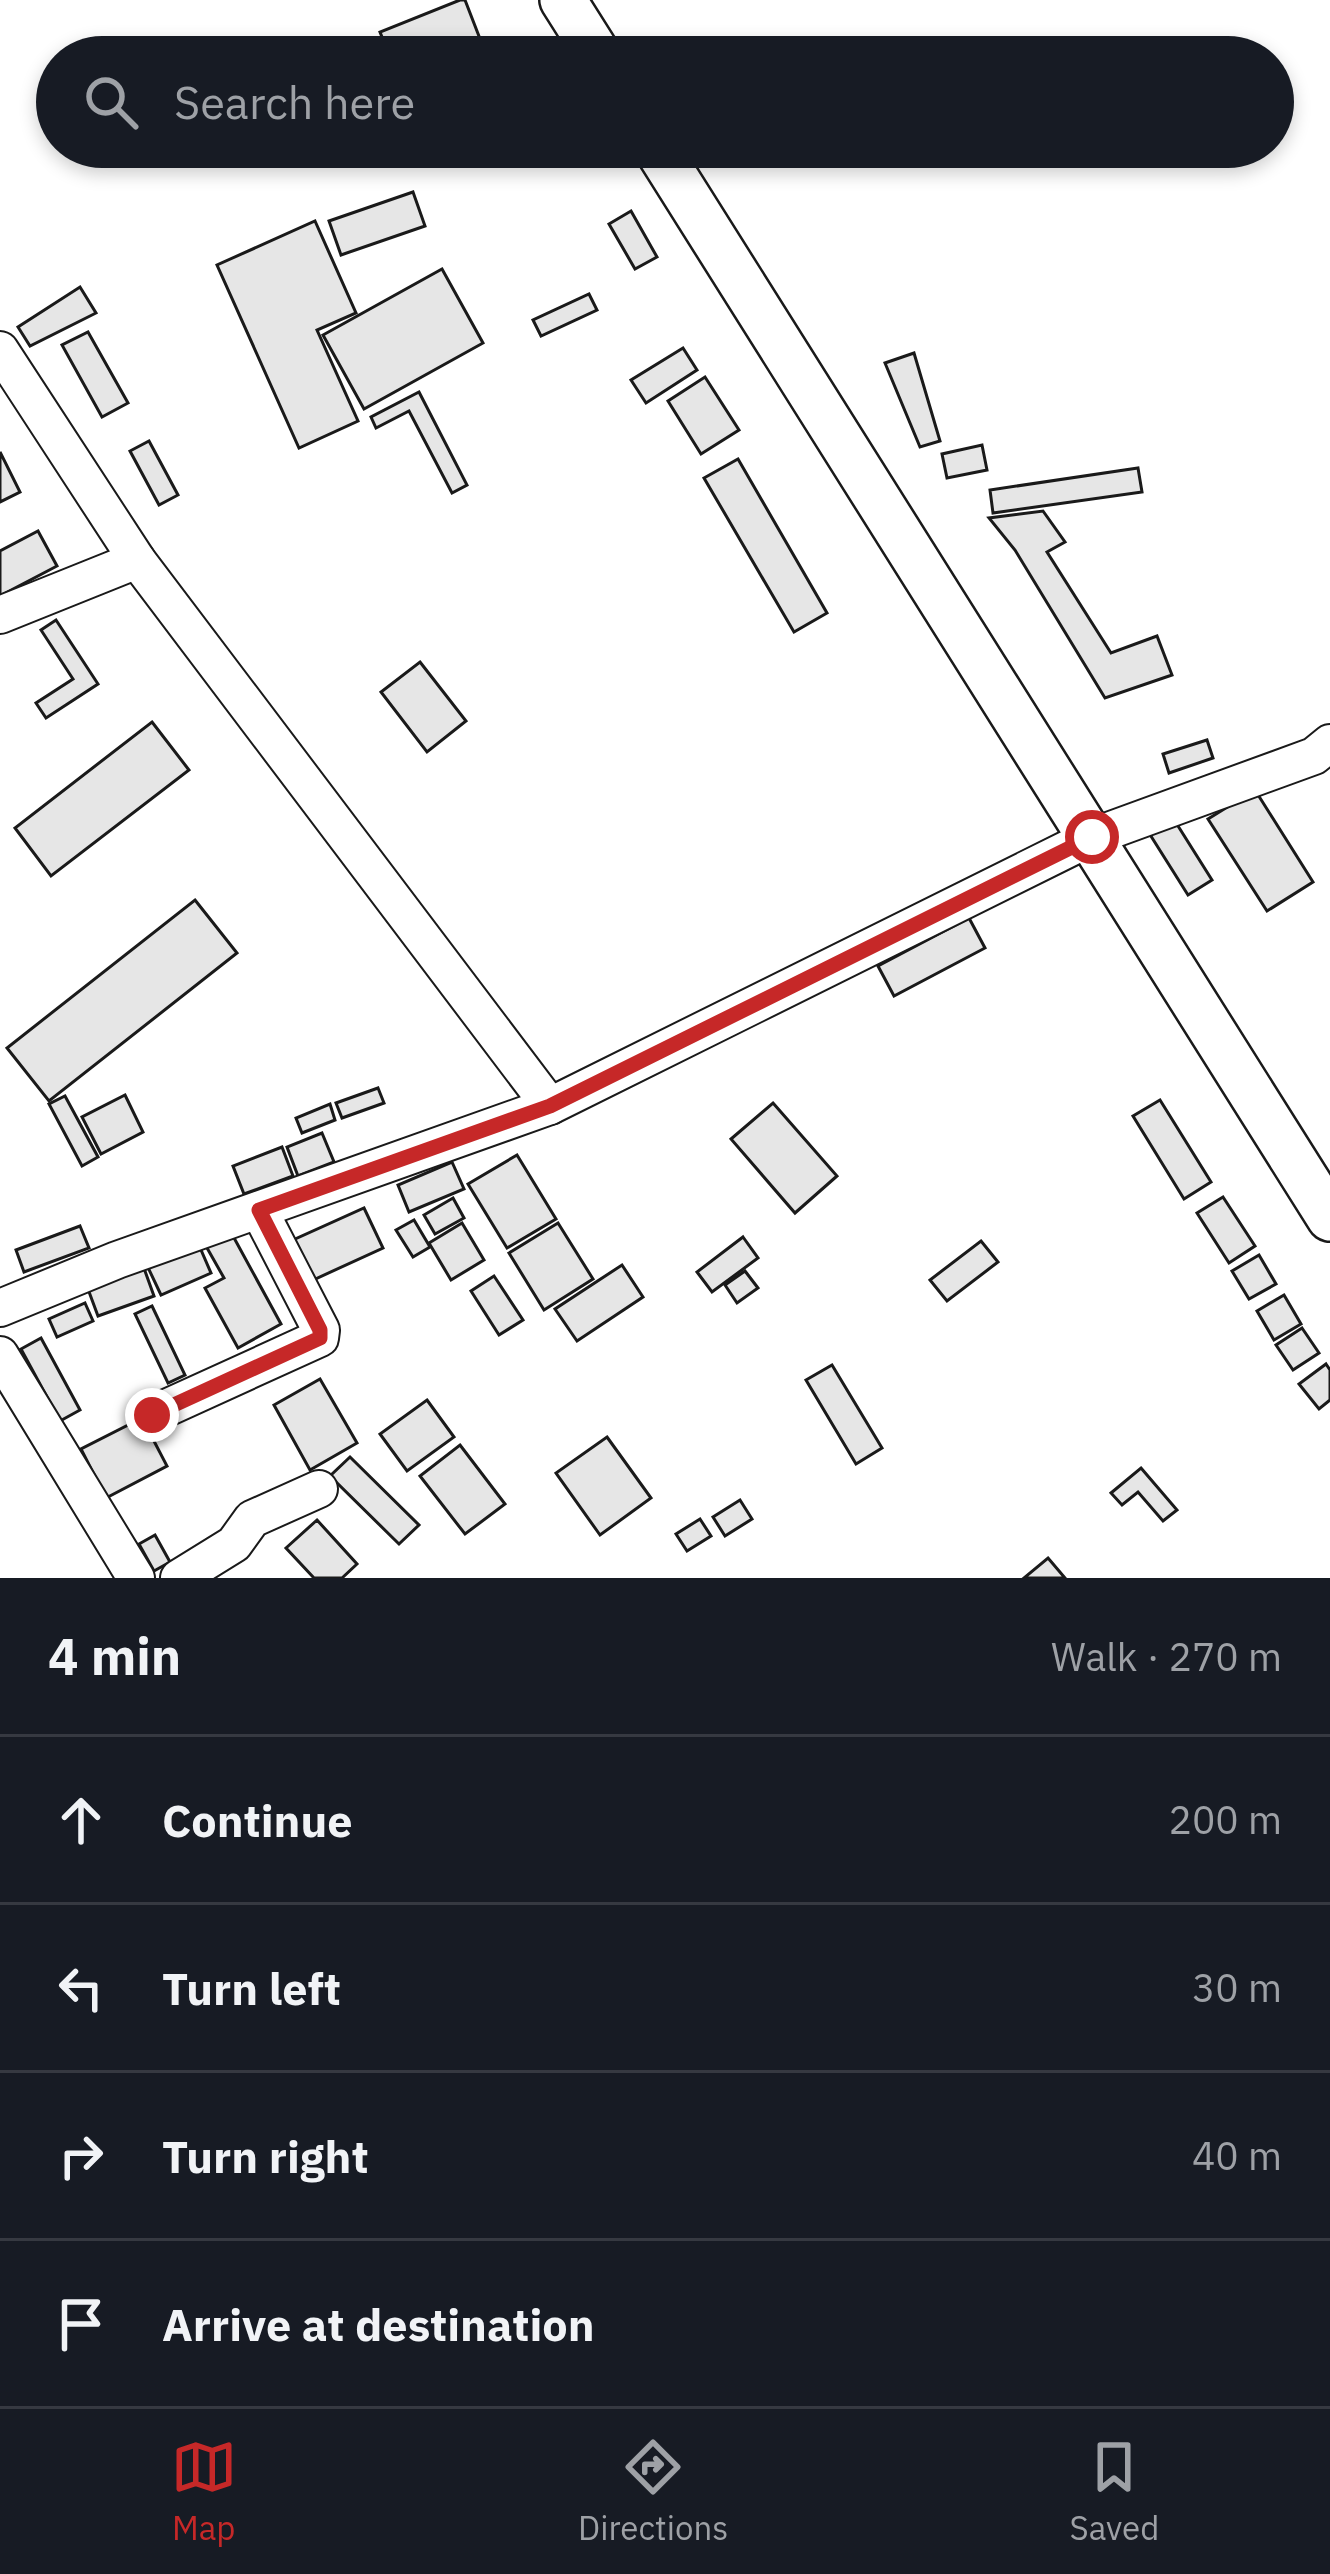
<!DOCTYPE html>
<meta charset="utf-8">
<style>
body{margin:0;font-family:"IBM Plex Sans",sans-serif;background:#242831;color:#f1f3f6}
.stop{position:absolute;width:36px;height:36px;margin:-27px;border:9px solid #c62828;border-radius:50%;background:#fff}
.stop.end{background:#c62828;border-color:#fff;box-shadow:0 3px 12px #0008}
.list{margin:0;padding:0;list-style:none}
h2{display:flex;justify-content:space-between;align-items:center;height:156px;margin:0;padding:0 48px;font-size:51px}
h2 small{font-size:39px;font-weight:400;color:#9ea1a6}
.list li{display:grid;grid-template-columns:78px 1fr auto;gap:36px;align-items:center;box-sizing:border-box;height:168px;padding:0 48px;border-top:3px solid #363941}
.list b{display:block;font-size:45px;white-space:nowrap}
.list em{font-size:39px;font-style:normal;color:#9ea1a6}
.icon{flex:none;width:66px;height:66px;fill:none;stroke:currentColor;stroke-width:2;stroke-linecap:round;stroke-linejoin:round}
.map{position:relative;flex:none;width:1330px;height:1578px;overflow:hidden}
.search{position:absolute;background:#171b24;box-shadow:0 6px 18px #0003;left:36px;right:36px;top:36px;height:132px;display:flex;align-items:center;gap:30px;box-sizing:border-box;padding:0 42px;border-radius:66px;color:#9ea1a6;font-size:45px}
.sheet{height:828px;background:#171b24}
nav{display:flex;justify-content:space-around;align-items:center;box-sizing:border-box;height:168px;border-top:3px solid #363941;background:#171b24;font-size:33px;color:#9ea1a6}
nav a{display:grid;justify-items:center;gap:6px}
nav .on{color:#c62828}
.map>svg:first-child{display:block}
.building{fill:#e6e6e6;stroke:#1a1a1a;stroke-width:3}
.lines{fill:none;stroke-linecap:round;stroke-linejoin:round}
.minor-casing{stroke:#1a1a1a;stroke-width:40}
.major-casing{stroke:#1a1a1a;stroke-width:50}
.minor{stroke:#fff;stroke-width:36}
.major{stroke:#fff;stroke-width:45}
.route{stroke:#c62828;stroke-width:15}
</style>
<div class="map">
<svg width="1330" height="1578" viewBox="0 0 1330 1578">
<rect width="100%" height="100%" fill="#fff"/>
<g class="building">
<polygon points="460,0 465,0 487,57 390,57 380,32"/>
<polygon points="413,192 425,226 341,255 329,221"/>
<polygon points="631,211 657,257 635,269 609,224"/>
<polygon points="315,221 356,313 317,330 358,421 299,448 217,265"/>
<polygon points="442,269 483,343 364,409 323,335"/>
<polygon points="80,287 96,313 30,346 18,327"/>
<polygon points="589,294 597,310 541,336 533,320"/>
<polygon points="88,332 128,403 102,417 62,345"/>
<polygon points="683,348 697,370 646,403 631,380"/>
<polygon points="914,353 940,441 920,447 885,363"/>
<polygon points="705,377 739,430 701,454 668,401"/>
<polygon points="419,392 467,485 452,493 409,411 376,428 371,417"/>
<polygon points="149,441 178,495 159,505 130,451"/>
<polygon points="982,445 987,470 947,478 942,454"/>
<polygon points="0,452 20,492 0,502"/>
<polygon points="738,459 827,613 794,632 704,478"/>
<polygon points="1138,468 1142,492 993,513 990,490"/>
<polygon points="1043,511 1065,542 1047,552 1111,653 1157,636 1172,675 1105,698 1015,550 989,518"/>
<polygon points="38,531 57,566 0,596 0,551"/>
<polygon points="56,620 98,684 46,718 36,703 73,679 41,630"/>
<polygon points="420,662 466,721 427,752 381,692"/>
<polygon points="152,722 189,770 51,876 15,828"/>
<polygon points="1207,740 1213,758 1169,773 1163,754"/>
<polygon points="1255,790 1313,882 1267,911 1208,819"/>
<polygon points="1173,818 1212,880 1188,895 1149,833"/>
<polygon points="195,900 237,953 49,1101 7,1048"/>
<polygon points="969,918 985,948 894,996 878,966"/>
<polygon points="378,1088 384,1103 342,1118 336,1103"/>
<polygon points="125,1095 143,1132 101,1154 82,1117"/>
<polygon points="65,1096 98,1157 82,1166 49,1104"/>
<polygon points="1160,1100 1211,1182 1184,1199 1133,1116"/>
<polygon points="773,1103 837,1176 795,1213 731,1139"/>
<polygon points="330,1104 335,1120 302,1133 296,1118"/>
<polygon points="322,1133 334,1162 298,1176 287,1147"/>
<polygon points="282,1147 293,1176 244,1194 233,1166"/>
<polygon points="517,1155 556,1219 507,1248 468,1184"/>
<polygon points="452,1162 464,1189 409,1212 398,1185"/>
<polygon points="1223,1197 1255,1246 1229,1263 1197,1213"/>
<polygon points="453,1198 464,1218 435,1234 424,1215"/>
<polygon points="364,1208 383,1248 311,1281 293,1240"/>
<polygon points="414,1220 430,1247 413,1257 396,1230"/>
<polygon points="462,1223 484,1260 451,1280 429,1243"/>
<polygon points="558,1223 593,1279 544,1310 509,1253"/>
<polygon points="227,1225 281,1324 238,1348 205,1288 224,1278 202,1239"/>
<polygon points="80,1226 89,1248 24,1272 16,1250"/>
<polygon points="195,1236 211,1273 161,1295 144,1259"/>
<polygon points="743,1237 758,1258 712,1292 697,1272"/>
<polygon points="981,1241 998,1262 947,1301 930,1280"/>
<polygon points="1259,1255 1276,1284 1249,1299 1232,1271"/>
<polygon points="141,1260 154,1296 98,1316 85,1281"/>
<polygon points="622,1265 643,1297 577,1341 555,1309"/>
<polygon points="745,1271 758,1288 737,1303 725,1285"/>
<polygon points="494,1276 523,1320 499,1335 471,1291"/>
<polygon points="1284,1295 1301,1324 1274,1340 1257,1311"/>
<polygon points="85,1303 93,1321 57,1337 49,1319"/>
<polygon points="152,1306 185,1375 168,1383 135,1314"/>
<polygon points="1302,1328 1319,1353 1293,1370 1276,1345"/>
<polygon points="41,1338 80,1410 60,1421 21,1349"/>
<polygon points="1326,1364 1330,1370 1330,1400 1319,1409 1299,1384"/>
<polygon points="832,1365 882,1448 856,1464 806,1380"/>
<polygon points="320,1379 357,1443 310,1470 274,1405"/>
<polygon points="427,1400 454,1437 407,1471 380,1434"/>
<polygon points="142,1418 167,1466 106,1498 81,1449"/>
<polygon points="607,1437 651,1498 600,1535 556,1473"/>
<polygon points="460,1445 505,1504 465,1534 420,1476"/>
<polygon points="350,1457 419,1525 399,1544 330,1476"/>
<polygon points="1141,1468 1177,1510 1163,1521 1138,1492 1122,1505 1111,1493"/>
<polygon points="740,1500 752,1519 725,1536 713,1517"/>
<polygon points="700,1519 711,1536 687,1551 676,1534"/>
<polygon points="317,1520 357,1564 342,1578 314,1578 286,1548"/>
<polygon points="155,1535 170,1562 154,1571 139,1544"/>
<polygon points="1048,1558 1065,1578 1024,1578"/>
</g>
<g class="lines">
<g class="minor-casing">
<g id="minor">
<polyline points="0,350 137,560 550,1106"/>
<polyline points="0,615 137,560"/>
<polyline points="0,1308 117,1260 550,1106 1092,837 1314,756 1330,743"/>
<polyline points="0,1355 136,1578"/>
<polyline points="151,1415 320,1338 321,1330 259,1210"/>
<polyline points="179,1578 234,1544 252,1519 319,1489"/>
</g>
</g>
<g class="major-casing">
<g id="major">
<polyline points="563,0 599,57"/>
<polyline points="656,147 1330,1218"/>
</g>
</g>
<use href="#minor" class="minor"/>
<use href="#major" class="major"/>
</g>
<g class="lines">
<polyline class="route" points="152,1415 320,1338 320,1330 259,1210 550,1106 1092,837"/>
</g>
</svg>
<div class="stop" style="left:1092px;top:837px"></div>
<div class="stop end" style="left:152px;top:1415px"></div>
<div class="search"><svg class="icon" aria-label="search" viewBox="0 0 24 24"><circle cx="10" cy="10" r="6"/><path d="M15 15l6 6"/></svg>Search here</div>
</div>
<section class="sheet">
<h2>4 min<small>Walk · 270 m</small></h2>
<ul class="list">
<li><svg class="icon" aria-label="ahead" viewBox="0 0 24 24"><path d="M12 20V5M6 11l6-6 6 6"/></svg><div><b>Continue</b></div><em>200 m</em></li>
<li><svg class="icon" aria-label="left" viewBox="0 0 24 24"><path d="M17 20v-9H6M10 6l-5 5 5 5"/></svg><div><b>Turn left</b></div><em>30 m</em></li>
<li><svg class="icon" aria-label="right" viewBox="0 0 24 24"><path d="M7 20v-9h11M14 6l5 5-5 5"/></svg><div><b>Turn right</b></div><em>40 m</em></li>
<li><svg class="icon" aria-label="arrive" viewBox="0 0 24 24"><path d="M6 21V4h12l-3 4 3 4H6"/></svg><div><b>Arrive at destination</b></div></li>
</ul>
</section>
<nav>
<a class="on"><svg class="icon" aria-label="map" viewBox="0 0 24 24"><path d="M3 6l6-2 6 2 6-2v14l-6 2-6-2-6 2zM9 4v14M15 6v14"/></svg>Map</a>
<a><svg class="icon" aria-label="directions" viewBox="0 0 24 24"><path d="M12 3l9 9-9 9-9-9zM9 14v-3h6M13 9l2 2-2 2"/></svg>Directions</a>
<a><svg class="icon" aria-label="saved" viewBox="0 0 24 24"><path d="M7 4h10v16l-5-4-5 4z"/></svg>Saved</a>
</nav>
